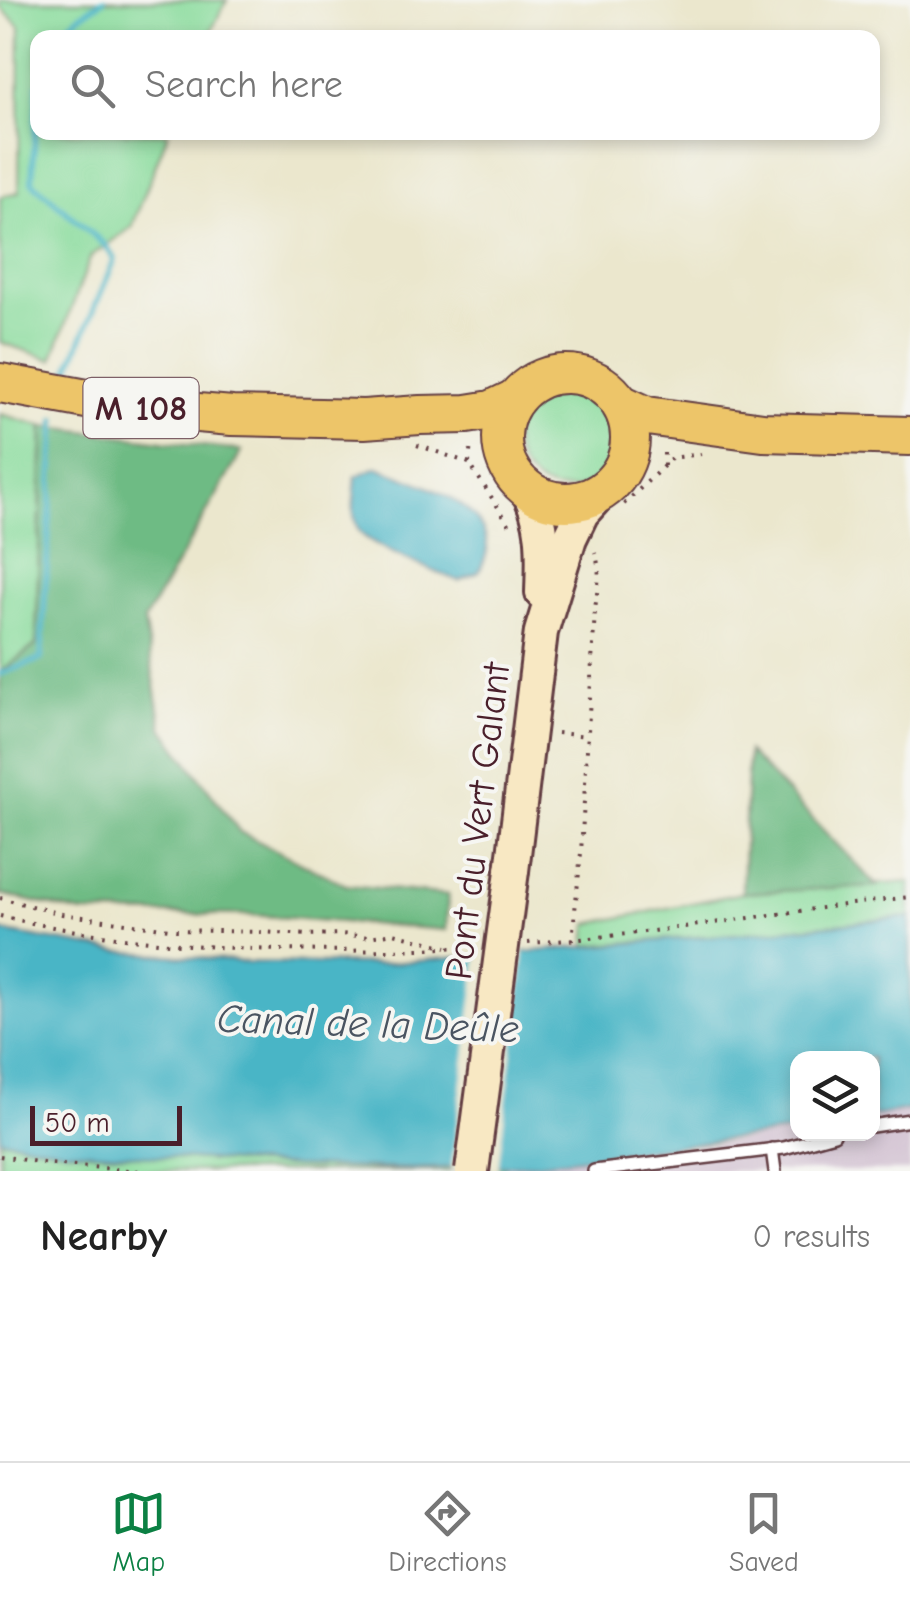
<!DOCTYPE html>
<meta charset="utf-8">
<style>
body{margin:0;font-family:"Comic Neue",sans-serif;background:#f2f2f2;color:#222}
.controls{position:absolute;right:30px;bottom:30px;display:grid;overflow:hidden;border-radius:20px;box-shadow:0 5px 15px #0003}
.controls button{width:90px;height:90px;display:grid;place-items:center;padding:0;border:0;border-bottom:2px solid #e0e0e0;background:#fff;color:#222;font:50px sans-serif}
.scale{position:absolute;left:30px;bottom:25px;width:152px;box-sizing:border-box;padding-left:10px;border:5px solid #4a1f2b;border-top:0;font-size:28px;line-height:35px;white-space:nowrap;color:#4a1f2b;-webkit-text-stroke:8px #f6f6f2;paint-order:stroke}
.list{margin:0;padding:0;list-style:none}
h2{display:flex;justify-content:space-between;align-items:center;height:130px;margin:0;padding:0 40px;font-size:42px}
h2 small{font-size:32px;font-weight:400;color:#767676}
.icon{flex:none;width:55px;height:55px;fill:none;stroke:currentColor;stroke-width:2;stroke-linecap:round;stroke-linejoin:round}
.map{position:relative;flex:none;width:910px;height:1171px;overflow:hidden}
.search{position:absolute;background:#fff;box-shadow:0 5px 15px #0003;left:30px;right:30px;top:30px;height:110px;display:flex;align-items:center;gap:25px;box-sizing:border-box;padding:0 35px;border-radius:20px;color:#767676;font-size:38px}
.sheet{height:290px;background:#fff}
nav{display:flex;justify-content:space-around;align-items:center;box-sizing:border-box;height:140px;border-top:2px solid #e0e0e0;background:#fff;font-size:28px;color:#767676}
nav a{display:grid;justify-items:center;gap:5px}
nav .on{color:#0b8043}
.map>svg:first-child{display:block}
.industrial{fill:#cfbdcf}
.green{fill:#89db9c;stroke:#6a7d64;stroke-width:2.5}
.forest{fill:#6ebb84;stroke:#5c6d58;stroke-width:2.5}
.water{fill:#49b5c6;stroke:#4a6a78;stroke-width:2.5}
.pier{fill:#ebe7cd}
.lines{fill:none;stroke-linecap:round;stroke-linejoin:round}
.stream{stroke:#49b5c6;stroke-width:6}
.service-casing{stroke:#623d43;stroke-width:16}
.secondary-casing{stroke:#623d43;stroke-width:38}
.primary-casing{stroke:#623d43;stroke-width:42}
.path{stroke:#623d43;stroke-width:4;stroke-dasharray:2.5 8;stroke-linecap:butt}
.service{stroke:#fff;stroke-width:11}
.secondary{stroke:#f8e8c3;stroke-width:32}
.primary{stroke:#edc569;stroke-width:38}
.secondary-bridge-casing{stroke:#623d43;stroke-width:38;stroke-linecap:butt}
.secondary-bridge{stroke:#f8e8c3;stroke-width:32}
.labels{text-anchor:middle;stroke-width:8;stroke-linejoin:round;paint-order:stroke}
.shield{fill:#f6f6f2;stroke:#7e6067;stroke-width:2.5}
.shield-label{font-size:35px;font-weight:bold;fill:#4a1f2b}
.street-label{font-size:38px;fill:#4a1f2b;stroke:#f6f6f2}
.water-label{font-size:40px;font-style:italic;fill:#4a5461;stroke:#f6f6f2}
</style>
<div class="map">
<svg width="910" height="1171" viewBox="0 0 910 1171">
<rect width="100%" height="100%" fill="#f6f6f2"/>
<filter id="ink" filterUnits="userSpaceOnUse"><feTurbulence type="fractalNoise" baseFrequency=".01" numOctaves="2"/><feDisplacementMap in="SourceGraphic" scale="20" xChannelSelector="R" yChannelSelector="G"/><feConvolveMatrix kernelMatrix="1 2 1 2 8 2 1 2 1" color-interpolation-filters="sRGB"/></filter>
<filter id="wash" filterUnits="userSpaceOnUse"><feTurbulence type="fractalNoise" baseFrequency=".0048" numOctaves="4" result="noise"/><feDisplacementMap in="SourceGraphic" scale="40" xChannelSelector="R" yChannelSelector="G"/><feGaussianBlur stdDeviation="2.25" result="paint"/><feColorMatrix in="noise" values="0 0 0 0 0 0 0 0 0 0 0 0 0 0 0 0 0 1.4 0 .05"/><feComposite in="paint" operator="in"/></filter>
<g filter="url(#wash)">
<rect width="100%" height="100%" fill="#ebe7cd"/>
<polygon class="industrial" points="910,1110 910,1171 505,1171 505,1165 675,1148 669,1150 797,1132 872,1134 873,1116"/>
<g class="green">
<polygon points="0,0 227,0 208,37 38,38 38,132 168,133 132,227 91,256 52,360 0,342 0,197 19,192 20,26 0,7"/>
<circle cx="565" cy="439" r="51"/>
<polygon points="0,414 43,426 36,645 0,672"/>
<polygon points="910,882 910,917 748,933 586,946 588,924 742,893"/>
<polygon points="0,1139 64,1150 294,1166 412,1169 505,1165 505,1171 0,1171"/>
</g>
<g class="forest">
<polygon points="43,426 242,451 144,621 162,727 240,832 346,885 448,895 446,930 251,915 83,913 0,894 0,672 36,645"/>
<polygon points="748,752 877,886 742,893"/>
</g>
<g class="water">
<path d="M377 467C412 481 488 501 487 549 487 556 482 565 479 572L459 581C440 574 368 545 359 531 350 517 355 493 356 476Z"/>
<polygon points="910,917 910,1110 873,1116 872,1058 798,1058 797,1131 524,1165 412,1169 294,1166 64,1150 0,1139 0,931 116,951 248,962 380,964 748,933"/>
</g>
<polygon class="pier" points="525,947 498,1170 451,1171 478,951"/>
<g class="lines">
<g class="stream">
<polyline points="55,38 77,18 103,0"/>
<polyline points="38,85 32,182 106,246 115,259 67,374"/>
<polyline points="0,674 41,659 56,419"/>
</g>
</g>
</g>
<g filter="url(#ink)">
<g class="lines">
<g class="service-casing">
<g id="service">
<polyline points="872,1126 910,1120"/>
<polyline points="772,1149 775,1171"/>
<polyline points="594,1171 784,1148 834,1134"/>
</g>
</g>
<g class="secondary-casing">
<g id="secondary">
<path d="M527 490C546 522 543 557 542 593"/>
<polyline points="512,871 541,632 570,538 582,513 600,493"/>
</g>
</g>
<g class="primary-casing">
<g id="primary">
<circle cx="566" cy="438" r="64"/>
<polyline points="0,383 130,407 232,416 364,419 420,415 467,414 492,410 515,399"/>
<polyline points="621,404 647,416 763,432 910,436"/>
</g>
</g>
<g class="path">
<path d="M520 373C551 355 584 354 614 375"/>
<polyline points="417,445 469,463 513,530"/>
<polyline points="469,463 471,443"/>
<polyline points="664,466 664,446"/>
<polyline points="624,504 672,458 701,454"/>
<polyline points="557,733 587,736"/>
<polyline points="0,898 62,914 176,930 263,932 307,935 340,934 369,937 394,933 447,947"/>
<path d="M0 916C156 952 319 956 478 946"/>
<path d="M572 940 581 853 595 610C597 589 602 572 595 552"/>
<path d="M528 943C656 935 782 911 910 897"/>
<polyline points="0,1156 49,1164 142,1171"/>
</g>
<use href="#service" class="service"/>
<use href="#secondary" class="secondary"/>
<use href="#primary" class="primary"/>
<g class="secondary-bridge-casing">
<polyline id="secondary-bridge" points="472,1171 512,871"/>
</g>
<use href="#secondary-bridge" class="secondary-bridge"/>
</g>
</g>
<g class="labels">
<rect class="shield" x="83.5" y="378" width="115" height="60" rx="8"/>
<g class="shield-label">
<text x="141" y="420">M 108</text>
</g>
<g class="street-label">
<text transform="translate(477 821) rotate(-83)" y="13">Pont du Vert Galant</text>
</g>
<g class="water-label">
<text transform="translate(368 1023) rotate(2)" y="14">Canal de la Deûle</text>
</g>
</g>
</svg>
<div class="controls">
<button><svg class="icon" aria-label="layers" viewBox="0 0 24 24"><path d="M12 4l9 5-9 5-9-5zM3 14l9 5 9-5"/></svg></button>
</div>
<div class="scale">50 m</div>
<div class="search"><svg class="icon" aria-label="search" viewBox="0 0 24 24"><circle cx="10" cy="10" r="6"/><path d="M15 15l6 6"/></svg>Search here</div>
</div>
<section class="sheet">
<h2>Nearby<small>0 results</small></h2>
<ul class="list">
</ul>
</section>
<nav>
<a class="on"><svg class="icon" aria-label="map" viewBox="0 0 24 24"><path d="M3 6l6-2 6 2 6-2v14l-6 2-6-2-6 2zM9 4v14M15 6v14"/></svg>Map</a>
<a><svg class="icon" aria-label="directions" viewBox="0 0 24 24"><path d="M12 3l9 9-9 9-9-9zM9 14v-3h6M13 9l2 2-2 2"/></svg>Directions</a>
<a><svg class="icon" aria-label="saved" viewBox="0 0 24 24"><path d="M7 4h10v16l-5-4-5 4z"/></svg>Saved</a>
</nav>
